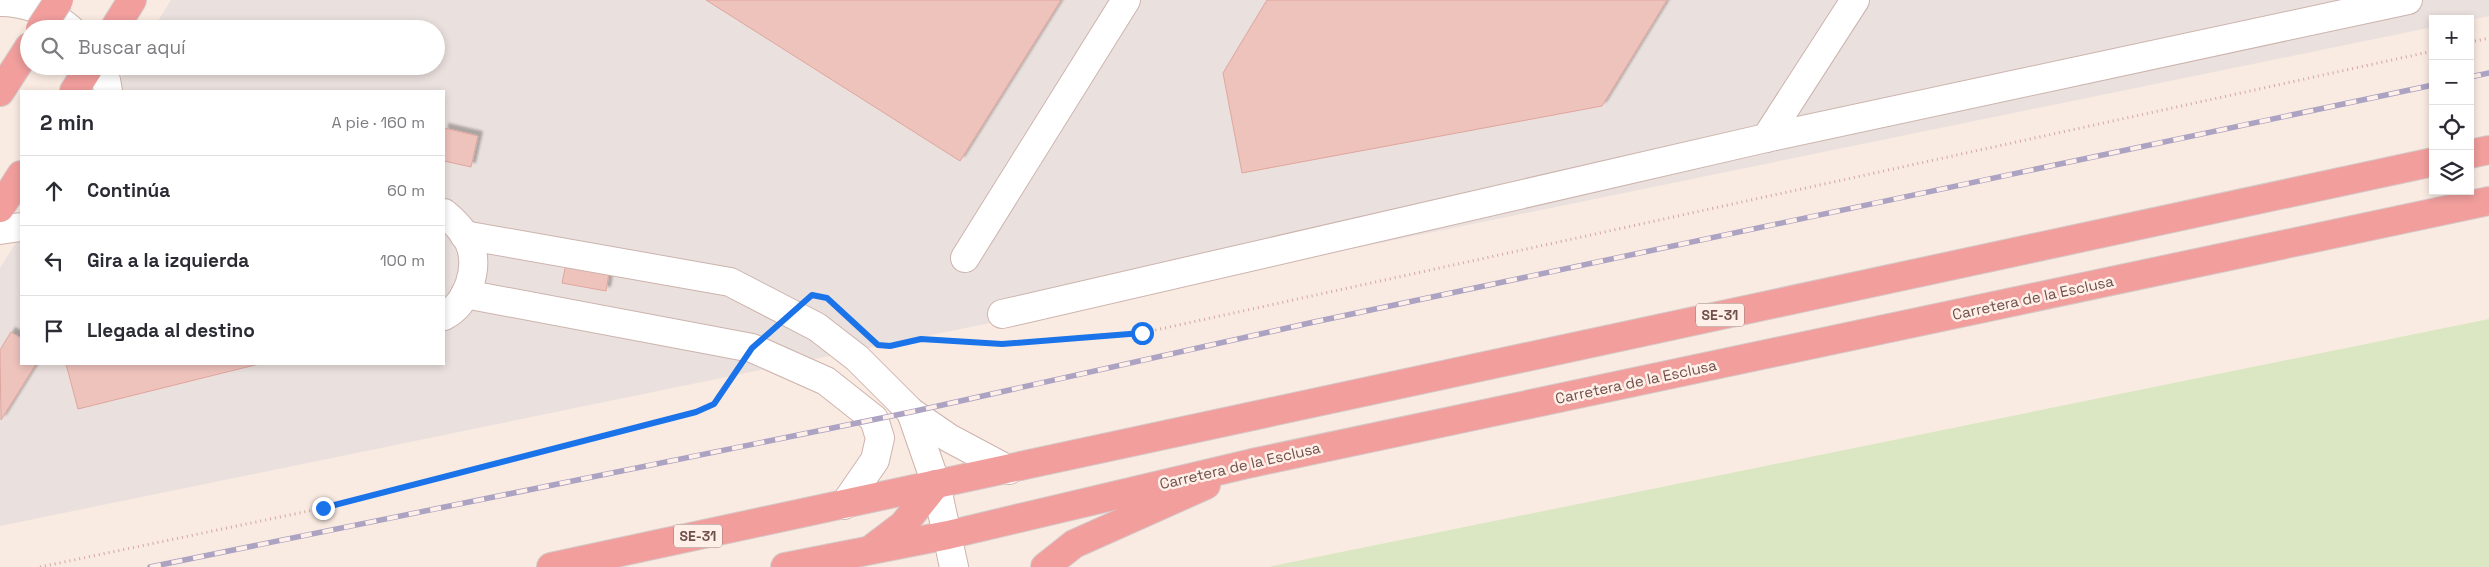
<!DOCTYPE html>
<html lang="es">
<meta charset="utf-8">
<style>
body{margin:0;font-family:"Space Grotesk",sans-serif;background:#f2f2f3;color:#2b2b33}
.controls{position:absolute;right:15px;top:15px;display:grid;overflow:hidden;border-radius:0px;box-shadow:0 2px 8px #0003}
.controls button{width:45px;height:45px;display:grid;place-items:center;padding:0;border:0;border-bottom:1px solid #e1e1e2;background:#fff;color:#2b2b33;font:25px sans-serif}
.stop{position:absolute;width:15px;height:15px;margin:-11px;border:4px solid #1a73e8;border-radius:50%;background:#fff}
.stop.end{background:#1a73e8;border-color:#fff;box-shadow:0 1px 5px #0008}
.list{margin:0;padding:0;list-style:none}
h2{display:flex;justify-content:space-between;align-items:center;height:65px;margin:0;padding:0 20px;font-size:21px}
h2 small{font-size:16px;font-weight:400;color:#7c7c81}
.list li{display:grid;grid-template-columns:32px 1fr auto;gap:15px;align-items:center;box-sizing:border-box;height:70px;padding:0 20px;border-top:1px solid #e1e1e2}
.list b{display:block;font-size:19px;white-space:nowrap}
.list em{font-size:16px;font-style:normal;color:#7c7c81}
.icon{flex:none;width:28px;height:28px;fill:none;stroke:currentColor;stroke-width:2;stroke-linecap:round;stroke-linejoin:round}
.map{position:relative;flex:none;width:2489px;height:567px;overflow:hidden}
.search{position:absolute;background:#fff;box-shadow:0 2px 8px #0003;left:20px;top:20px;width:425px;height:55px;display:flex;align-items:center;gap:12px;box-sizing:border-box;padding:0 18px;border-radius:28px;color:#7c7c81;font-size:19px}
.panel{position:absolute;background:#fff;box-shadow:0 2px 8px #0003;left:20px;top:90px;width:425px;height:275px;border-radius:0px}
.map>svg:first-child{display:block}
.industrial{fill:#eae0dd}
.green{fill:#dae7c2}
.building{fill:#eec3bc;stroke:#dfa69d;filter:url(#shadow)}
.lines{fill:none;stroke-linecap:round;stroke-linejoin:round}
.minor-casing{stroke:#cdb3ad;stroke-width:30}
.highway-casing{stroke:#d4cac9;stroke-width:30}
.path{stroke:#d2a79f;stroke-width:3;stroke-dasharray:1 4;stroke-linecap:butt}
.minor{stroke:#fff;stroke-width:28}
.highway{stroke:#f19e9d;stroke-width:28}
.rail-casing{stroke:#aca2c2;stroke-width:5.5}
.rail{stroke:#fef0e8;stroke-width:4;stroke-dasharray:11;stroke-linecap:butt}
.highway-bridge-casing{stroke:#d4cac9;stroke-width:30;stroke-linecap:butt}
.highway-bridge{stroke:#f19e9d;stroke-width:28}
.route{stroke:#1a73e8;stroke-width:6}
.labels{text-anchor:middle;stroke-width:5;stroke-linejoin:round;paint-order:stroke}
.shield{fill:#fef0e8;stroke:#9b7f79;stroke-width:1}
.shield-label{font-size:14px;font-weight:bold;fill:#704f4a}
.street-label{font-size:15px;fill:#704f4a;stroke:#fef0e8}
</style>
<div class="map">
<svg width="2489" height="567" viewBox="0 0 2489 567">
<defs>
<filter id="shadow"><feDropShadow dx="4.5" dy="-4.5" stdDeviation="1" flood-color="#0004"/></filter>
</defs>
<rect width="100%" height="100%" fill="#faebe2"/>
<polygon class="industrial" points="171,0 2489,0 2489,16 2470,20 2433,19 2433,27 0,526 0,268 21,235 21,364 444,364 444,91 113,91 129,66 436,66 436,29 153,29"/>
<polygon class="green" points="2489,319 2489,567 1268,567"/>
<g class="building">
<polygon points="706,0 1061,0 960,161"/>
<polygon points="1267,0 1667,0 1602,106 1242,173 1223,73"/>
<polygon points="444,128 478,136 471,167 444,161"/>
<polygon points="567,259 610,267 606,291 562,283"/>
<polygon points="11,332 21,338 21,364 36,364 1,420 0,350"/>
<polygon points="66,364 259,364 78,409"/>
</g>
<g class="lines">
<g class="minor-casing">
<g id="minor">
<path d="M0 2C26 2 50 12 70 29"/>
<polyline points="99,66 106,80 108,91"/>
<polyline points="1766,138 1855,0"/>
<path d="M444 213C454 221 463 230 469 242 480 267 468 304 444 316"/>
<polyline points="0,230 21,227"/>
<polyline points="464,235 730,282 817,327 857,358 911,412 949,438 1009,470"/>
<polyline points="965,258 1126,0"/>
<polyline points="465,294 752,348 826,381 874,419 880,438 875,460 844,505"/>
<polyline points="1002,314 1766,138 2408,0"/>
<polyline points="911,412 936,484 954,567"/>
</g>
</g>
<g class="highway-casing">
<g id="highway">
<polyline points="114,29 132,0"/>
<polyline points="74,91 90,66"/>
<polyline points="0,92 29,47"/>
<polyline points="2470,154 2489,150"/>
<polyline points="0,208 21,175"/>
<polyline points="874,547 903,525 936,484"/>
<polyline points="551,567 2433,162"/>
<polyline points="785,567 948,535 1252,463 2489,201"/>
<polyline points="1045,567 1074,544 1206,485"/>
</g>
</g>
<g class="path">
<polyline points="2470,42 2489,38"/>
<polyline points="1041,342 1142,333 2433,51"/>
<polyline points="892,346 921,339 985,343"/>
<polyline points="40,567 323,508 696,412 714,404 733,377"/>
</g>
<use href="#minor" class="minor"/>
<use href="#highway" class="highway"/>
<g class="rail-casing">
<g id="rail">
<polyline points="2470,77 2489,73"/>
<polyline points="150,567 911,412 1314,322 2433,85"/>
</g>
</g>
<use href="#rail" class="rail"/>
<g class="highway-bridge-casing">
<polyline id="highway-bridge" points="40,29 59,0"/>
</g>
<use href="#highway-bridge" class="highway-bridge"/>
</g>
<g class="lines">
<polyline class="route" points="323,508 696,412 714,404 752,348 812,295 827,298 878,345 890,346 921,339 1002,344 1142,333"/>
</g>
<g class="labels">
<g class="shield">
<rect x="1696" y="303.5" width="48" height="23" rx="4"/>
<rect x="674" y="524.5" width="48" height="23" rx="4"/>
</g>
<g class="shield-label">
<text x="1720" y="320">SE-31</text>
<text x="698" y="541">SE-31</text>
</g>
<g class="street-label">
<text transform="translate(2033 298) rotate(-12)" y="5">Carretera de la Esclusa</text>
<text transform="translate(1636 382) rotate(-12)" y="5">Carretera de la Esclusa</text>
<text transform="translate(1240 466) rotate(-13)" y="5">Carretera de la Esclusa</text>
</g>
</g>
</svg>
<div class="controls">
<button>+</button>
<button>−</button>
<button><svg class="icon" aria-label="locate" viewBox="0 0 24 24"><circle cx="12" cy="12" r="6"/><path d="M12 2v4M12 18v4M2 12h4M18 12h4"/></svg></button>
<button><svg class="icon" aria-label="layers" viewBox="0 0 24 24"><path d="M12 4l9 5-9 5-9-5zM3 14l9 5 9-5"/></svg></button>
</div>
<div class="stop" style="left:1142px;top:333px"></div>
<div class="stop end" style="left:323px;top:508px"></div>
<div class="search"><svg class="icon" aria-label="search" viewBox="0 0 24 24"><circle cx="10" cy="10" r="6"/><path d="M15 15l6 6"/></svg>Buscar aquí</div>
<section class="panel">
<h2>2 min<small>A pie · 160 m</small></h2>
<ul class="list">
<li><svg class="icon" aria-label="ahead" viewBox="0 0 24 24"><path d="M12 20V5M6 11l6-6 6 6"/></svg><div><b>Continúa</b></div><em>60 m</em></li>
<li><svg class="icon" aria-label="left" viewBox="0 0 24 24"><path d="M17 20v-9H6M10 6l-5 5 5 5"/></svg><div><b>Gira a la izquierda</b></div><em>100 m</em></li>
<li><svg class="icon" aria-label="arrive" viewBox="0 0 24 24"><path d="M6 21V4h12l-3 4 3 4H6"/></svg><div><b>Llegada al destino</b></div></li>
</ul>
</section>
</div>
